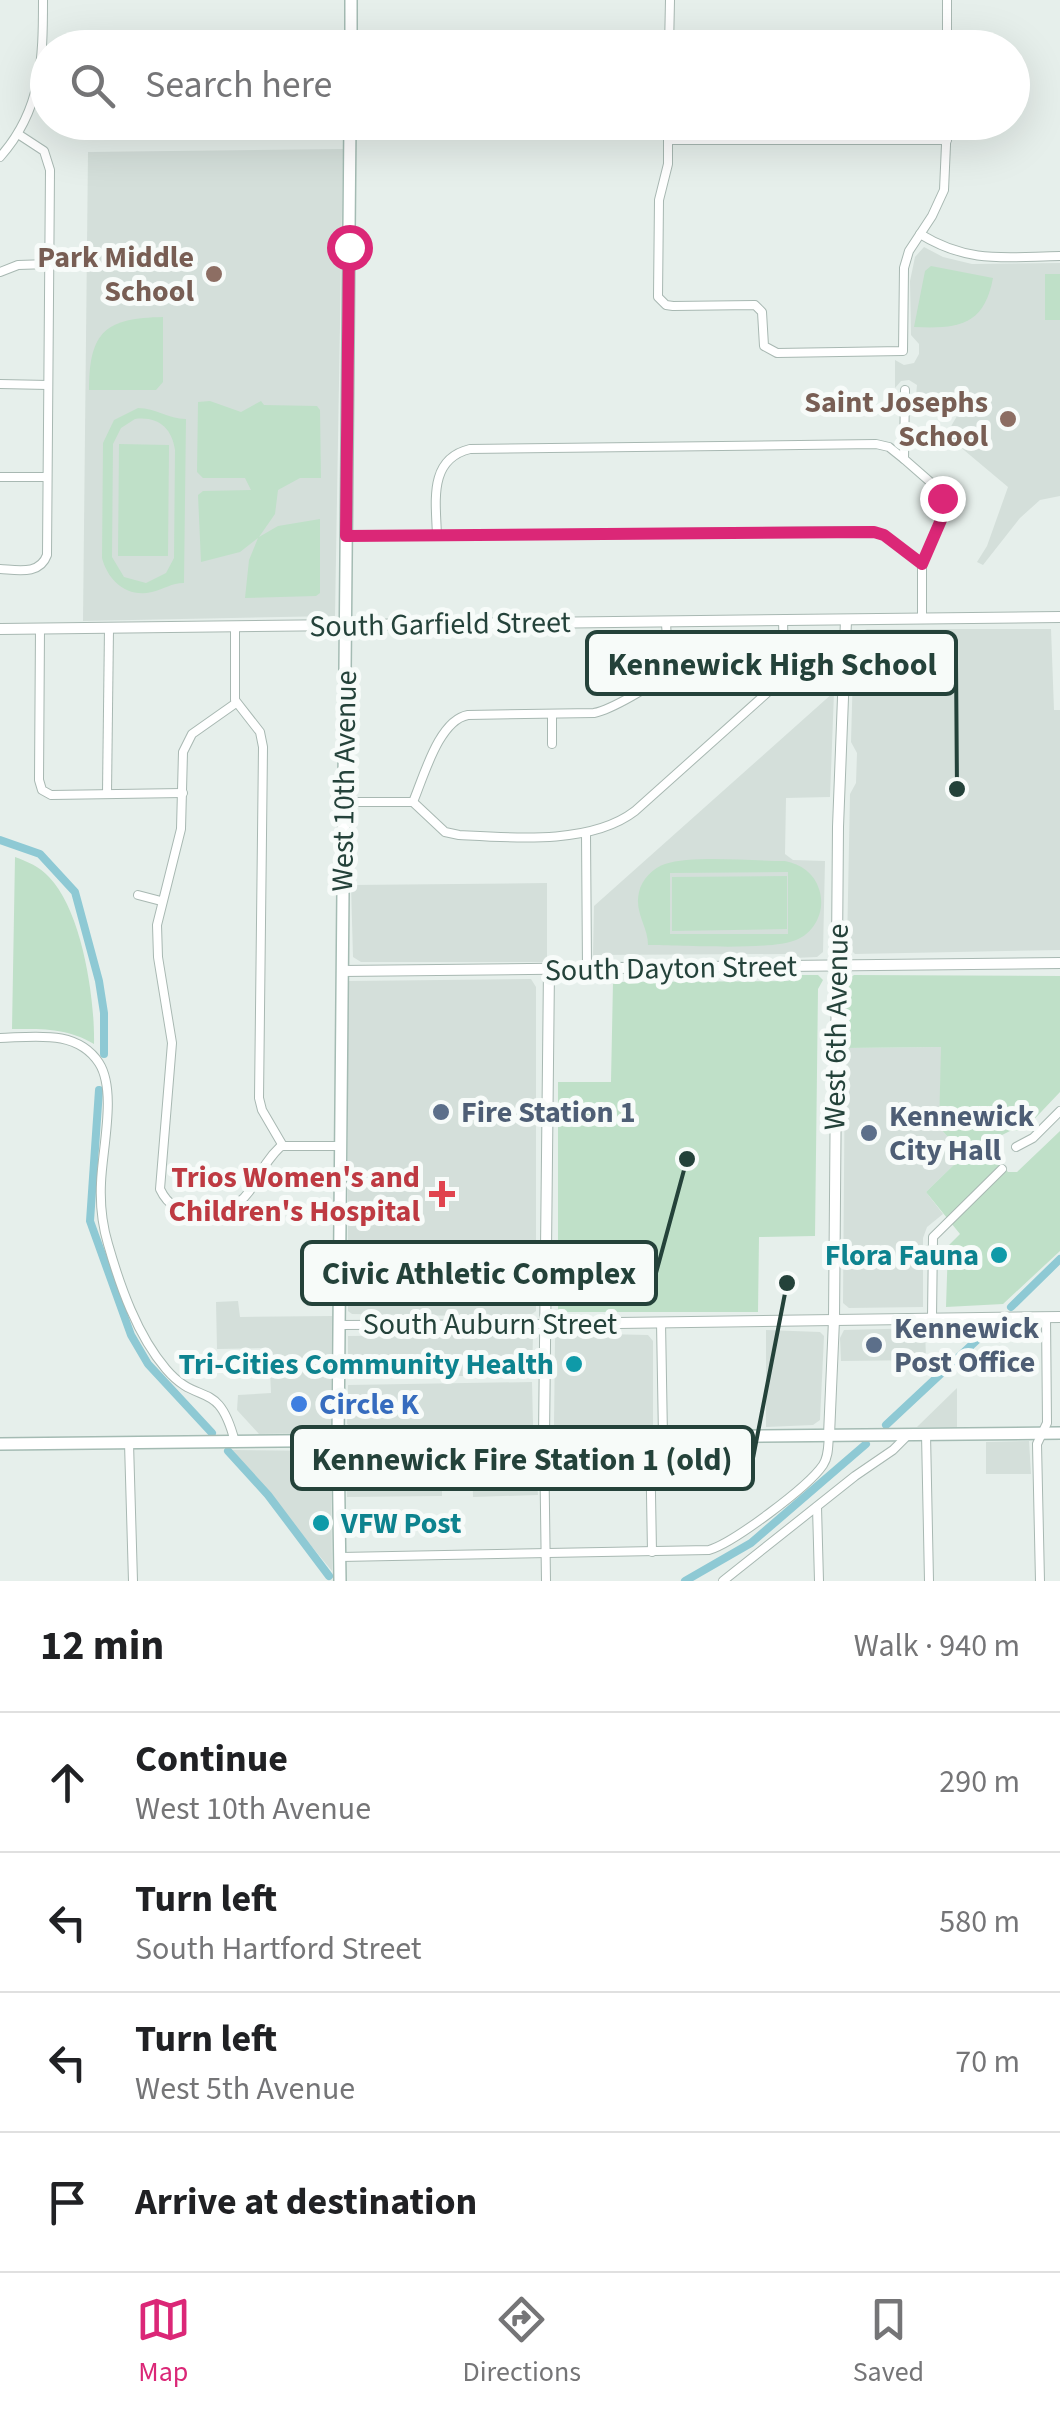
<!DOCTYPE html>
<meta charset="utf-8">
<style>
body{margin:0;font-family:"Source Sans 3",sans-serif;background:#f6f6f6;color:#202124}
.stop{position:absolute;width:30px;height:30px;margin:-22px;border:8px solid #db2777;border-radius:50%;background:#fff}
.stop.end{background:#db2777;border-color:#fff;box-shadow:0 2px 10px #0008}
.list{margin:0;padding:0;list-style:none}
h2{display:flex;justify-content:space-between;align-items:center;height:130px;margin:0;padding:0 40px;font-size:42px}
h2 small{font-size:32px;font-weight:400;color:#757577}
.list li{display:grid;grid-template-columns:65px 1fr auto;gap:30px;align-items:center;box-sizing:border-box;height:140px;padding:0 40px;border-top:2px solid #e0e0e0}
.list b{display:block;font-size:38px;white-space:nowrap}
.list p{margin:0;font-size:32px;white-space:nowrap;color:#757577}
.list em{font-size:32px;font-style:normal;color:#757577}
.icon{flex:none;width:55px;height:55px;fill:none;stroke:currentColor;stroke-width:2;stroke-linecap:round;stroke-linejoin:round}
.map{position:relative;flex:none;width:1060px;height:1581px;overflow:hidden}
.search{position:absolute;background:#fff;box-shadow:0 10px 40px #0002;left:30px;right:30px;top:30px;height:110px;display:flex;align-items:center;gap:25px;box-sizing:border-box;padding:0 35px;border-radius:55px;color:#757577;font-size:38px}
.sheet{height:690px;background:#fff}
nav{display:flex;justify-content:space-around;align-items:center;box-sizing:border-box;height:140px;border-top:2px solid #e0e0e0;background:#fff;font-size:28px;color:#757577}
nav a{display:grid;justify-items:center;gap:5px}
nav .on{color:#db2777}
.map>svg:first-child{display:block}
.built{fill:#d4dfda}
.green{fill:#bfe0c8;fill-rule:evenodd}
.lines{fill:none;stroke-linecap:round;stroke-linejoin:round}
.canal{stroke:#8ec9d4;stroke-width:8}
.minor-casing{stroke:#a8b8b2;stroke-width:10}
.tertiary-casing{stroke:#a8b8b2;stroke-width:12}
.secondary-casing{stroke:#a4bbb3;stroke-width:14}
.minor{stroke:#fff;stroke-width:8}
.tertiary{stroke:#fff;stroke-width:10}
.secondary{stroke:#fff;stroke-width:11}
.route{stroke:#db2777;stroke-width:12}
.education-dot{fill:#8d6e63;stroke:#f7fbf9;stroke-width:4}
.service-dot{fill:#5c6f8a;stroke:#f7fbf9;stroke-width:4}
.health-dot{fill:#e0444e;stroke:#f7fbf9;stroke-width:4}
.culture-dot{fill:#0f9aa8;stroke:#f7fbf9;stroke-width:4}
.shop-dot{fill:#3f7fe0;stroke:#f7fbf9;stroke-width:4}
.labels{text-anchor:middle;stroke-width:10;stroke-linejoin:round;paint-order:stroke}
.education-label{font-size:30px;font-weight:bold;fill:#785e54;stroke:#f7fbf9;text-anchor:end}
.street-label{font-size:30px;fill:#24423a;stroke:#f7fbf9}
.service-label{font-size:30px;font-weight:bold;fill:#4e5e75;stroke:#f7fbf9;text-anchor:start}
.health-label{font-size:30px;font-weight:bold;fill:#be3a42;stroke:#f7fbf9;text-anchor:end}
.culture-label{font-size:30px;font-weight:bold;fill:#0d838f;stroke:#f7fbf9;text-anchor:end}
.shop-label{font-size:30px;font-weight:bold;fill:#366cbe;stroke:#f7fbf9;text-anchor:start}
.leader{fill:none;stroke:#24423a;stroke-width:4}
.callout-dot{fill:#24423a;stroke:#f7fbf9;stroke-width:4}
.callout{fill:#f7fbf9;stroke:#24423a;stroke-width:4}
.callout-label{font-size:32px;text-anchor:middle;font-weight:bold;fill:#24423a}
</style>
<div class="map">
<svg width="1060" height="1581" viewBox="0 0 1060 1581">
<rect width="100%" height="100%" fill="#e6efeb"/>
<g class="built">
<polygon points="343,149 335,616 83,621 88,152"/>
<polygon points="924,247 943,257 972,264 1060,263 1060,496 1040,500 1020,518 983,565 977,562 987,546 1008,487 946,435 964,404 965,397 916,396 917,385 909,380 901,381 895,388 895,360 904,365 914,363 919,354 919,344 911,335 910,281 915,257"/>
<polygon points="867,629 1051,629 1054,710 1060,710 1060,950 855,954 847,946 850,794 856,783 857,753 851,742 854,635"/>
<polygon points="834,692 830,797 786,798 785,854 793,860 825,861 823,952 817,957 793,958 787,954 593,955 594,906"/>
<polygon points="547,883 547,962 361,962 353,957 351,885"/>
<polygon points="531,979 536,987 536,1311 528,1317 352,1314 348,1311 348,981"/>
<polygon points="942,1047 939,1127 964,1155 926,1192 943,1214 927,1227 923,1238 923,1307 849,1308 843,1303 845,1048"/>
<polygon points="238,1301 240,1317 332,1316 331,1426 326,1433 259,1434 237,1410 238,1395 271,1393 269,1348 217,1349 216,1302"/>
<polygon points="925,1328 926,1360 841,1361 840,1338 844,1330"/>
<polygon points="766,1330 820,1332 824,1336 820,1420 813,1425 766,1427"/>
<polygon points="559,1333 648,1335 653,1341 653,1425 554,1425 555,1339"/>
<polygon points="533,1334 532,1376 348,1376 348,1336"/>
<polygon points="532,1382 533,1425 529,1428 356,1430 347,1424 348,1385"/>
<polygon points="957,1388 957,1427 917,1427"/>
<polygon points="1029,1441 1031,1474 986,1474 986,1442"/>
<polygon points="442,1447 442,1496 347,1497 346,1455 350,1450"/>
<polygon points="472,1447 535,1447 538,1495 473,1497"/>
<polygon points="232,1450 331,1451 332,1571"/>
</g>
<g class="green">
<path d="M931 266 993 278C984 326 958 329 914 327L925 271Z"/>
<rect x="1045" y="274" width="15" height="46"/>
<path d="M163 317V382L156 390H89C89 331 106 318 163 317Z"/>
<polygon points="210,401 241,412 261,401 264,405 317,406 320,410 321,478 300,478 278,490 275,514 259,537 278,526 320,519 320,593 316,596 245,598 249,560 258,538 240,552 201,562 198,495 203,491 251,490 245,478 203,478 197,472 198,402"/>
<path d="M138 408C156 408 168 419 186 419L184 583C171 583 165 589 152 592 127 598 108 581 102 558L103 443 114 420ZM135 419C158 416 172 428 175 450L174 558 166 573 146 583 124 577 112 557 113 444 121 428Z"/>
<polygon points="119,444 169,445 168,556 118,556"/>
<path d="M15 857C28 862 39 866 49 877 82 911 95 998 94 1044 67 1028 43 1029 12 1029Z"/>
<path d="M785 861C801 864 814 873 819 889 826 909 816 932 796 940 770 951 680 945 648 945 648 926 634 913 639 892 642 879 653 868 665 864 692 855 754 861 785 861ZM788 872V934H670V873Z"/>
<polygon points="787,876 787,929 672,931 672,877"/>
<polygon points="798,975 818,975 823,980 818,989 815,1236 759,1237 758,1312 558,1312 558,1082 611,1082 613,982 788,981"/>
<polygon points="854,975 1060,976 1060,1092 1024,1130 1010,1131 996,1138 999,1161 1008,1172 1017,1172 1060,1131 1060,1251 1003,1304 946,1307 948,1246 960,1234 926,1192 964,1155 939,1127 941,1047 845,1048 845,982"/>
</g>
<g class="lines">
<g class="canal">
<polyline points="0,840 40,854 75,892 99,981 104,1013 104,1054"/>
<polyline points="99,1090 90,1221 131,1335 148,1364 212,1433"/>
<polyline points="1011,1307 1060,1259"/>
<polyline points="886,1425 993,1325"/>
<polyline points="228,1451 268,1495 329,1576"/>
<polyline points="685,1581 751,1543 866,1444"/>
</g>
<g class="minor-casing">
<g id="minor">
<polyline points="669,48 670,0"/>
<polyline points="947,48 947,0"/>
<polyline points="668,122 668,164 659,200 658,297 666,305 673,306 755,305 762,312 764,346 777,353 903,351 904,268 909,251 932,216 944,190 947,122"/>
<polyline points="668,140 947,140"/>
<path d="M0 157C42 110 43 59 43 0"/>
<path d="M920 234C969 264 1005 257 1060 256"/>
<polyline points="0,272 18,265 49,264"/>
<polyline points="0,384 48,385"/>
<polyline points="905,390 904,459 936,487 943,506 939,525 922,564 922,619"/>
<polyline points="0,477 47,477"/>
<polyline points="346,536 868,531 884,535 922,564"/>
<path d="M437 536C436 502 428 459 470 449L876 444 889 447 904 459"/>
<path d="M0 569C18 570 40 575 47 555L50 170 44 151 18 134"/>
<polyline points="235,626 235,700 260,732 263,747 259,1098 262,1110 283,1146"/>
<polyline points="40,629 39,780 42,790 51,795 183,793"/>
<path d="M236 703 192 734 183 752 181 829 157 925 158 957 172 1043 160 1189C168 1206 180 1212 199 1211 260 1211 245 1180 281 1146H341"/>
<polyline points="552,714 552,744"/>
<polyline points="107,793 109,628"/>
<path d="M344 802H413L445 832 459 835C512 838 591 845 635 811L778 683 784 660 783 620"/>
<path d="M413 802C424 776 439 720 468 715L594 713C609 710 657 685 664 671 671 658 666 636 666 621"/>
<polyline points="586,834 587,968"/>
<polyline points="138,895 161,901"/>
<path d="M0 1038C34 1037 77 1029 99 1063 117 1091 102 1150 101 1183 100 1204 102 1224 108 1244 120 1286 137 1335 166 1369 199 1408 218 1377 235 1442"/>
<polyline points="1016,1147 1033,1138 1060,1111"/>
<polyline points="932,1318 933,1237 1002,1169"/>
<polyline points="661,1322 663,1437"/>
<polyline points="339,1325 545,1324"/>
<polyline points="926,1434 929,1581"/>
<polyline points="650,1437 652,1552"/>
<polyline points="544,1438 546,1581"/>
<polyline points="129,1443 133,1581"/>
<polyline points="817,1507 819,1581"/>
<path d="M340 1557 709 1550C733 1543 808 1487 823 1465 829 1456 828 1445 829 1435"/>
<polyline points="723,1581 855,1476 893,1450 909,1434"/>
<polyline points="1040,1581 1037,1444 1047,1423 1046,1317"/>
</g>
</g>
<g class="tertiary-casing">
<g id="tertiary">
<polyline points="0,629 1060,617"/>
<polyline points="342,971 1060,963"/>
<polyline points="545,1324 1060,1317"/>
<polyline points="829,1435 834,1320 838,827 846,620"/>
<polyline points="544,1438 549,969"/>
</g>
</g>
<g class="secondary-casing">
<g id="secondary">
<polyline points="351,48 351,0"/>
<polyline points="0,1444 1060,1433"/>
<polyline points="340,1581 338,1440 350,122"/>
</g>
</g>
<use href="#minor" class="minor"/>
<use href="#tertiary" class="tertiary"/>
<use href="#secondary" class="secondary"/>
</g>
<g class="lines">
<polyline class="route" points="349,247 346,536 874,532 884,535 922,564 941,520 942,498"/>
</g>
<g class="education-dot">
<circle cx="214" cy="274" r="10"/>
<circle cx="1008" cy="419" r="10"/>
</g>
<g class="service-dot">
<circle cx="441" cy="1112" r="10"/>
<circle cx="869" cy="1133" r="10"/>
<circle cx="874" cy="1345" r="10"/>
</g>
<path class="health-dot" d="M437 1179h10v10h10v10h-10v10h-10v-10h-10v-10h10z"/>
<g class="culture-dot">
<circle cx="999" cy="1255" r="10"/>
<circle cx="574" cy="1364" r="10"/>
<circle cx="321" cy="1523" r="10"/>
</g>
<circle class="shop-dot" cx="299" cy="1404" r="10"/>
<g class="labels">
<g class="education-label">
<text x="194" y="267">Park Middle<tspan x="194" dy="34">School</tspan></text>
<text x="988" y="412">Saint Josephs<tspan x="988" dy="34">School</tspan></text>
</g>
<g class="street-label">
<text transform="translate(440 624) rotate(-1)" y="10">South Garfield Street</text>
<text transform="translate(344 781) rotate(-89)" y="10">West 10th Avenue</text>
<text transform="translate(671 968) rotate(-1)" y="10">South Dayton Street</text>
<text transform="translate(836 1027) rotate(-89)" y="10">West 6th Avenue</text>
<text x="490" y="1334">South Auburn Street</text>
</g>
<g class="service-label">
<text x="461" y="1122">Fire Station 1</text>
<text x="889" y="1126">Kennewick<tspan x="889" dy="34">City Hall</tspan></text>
<text x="894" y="1338">Kennewick<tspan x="894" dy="34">Post Office</tspan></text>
</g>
<g class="health-label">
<text x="420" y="1187">Trios Women's and<tspan x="420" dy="34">Children's Hospital</tspan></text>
</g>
<g class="culture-label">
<text x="979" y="1265">Flora Fauna</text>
<text x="554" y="1374">Tri-Cities Community Health</text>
<text x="341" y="1533" text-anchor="start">VFW Post</text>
</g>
<g class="shop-label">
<text x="319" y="1414">Circle K</text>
</g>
</g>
<path class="leader" d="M957 789L956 663M687 1159L656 1273M787 1283L753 1458"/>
<g class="callout-dot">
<circle cx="957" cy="789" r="10"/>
<circle cx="687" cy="1159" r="10"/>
<circle cx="787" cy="1283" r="10"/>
</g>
<g class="callout">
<rect x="587" y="632" width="369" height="62" rx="10"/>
<rect x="302" y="1242" width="354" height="62" rx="10"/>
<rect x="292" y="1427" width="461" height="62" rx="10"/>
</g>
<g class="callout-label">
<text x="772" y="675">Kennewick High School</text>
<text x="479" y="1284">Civic Athletic Complex</text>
<text x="522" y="1470">Kennewick Fire Station 1 (old)</text>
</g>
</svg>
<div class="stop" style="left:349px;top:247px"></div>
<div class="stop end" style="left:942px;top:498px"></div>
<div class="search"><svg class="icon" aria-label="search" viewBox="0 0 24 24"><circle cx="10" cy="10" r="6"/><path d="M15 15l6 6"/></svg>Search here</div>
</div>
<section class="sheet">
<h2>12 min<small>Walk · 940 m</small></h2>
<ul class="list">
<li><svg class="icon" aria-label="ahead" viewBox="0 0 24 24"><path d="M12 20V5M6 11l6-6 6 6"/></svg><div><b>Continue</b><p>West 10th Avenue</p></div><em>290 m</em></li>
<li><svg class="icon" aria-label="left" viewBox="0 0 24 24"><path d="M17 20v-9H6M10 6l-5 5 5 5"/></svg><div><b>Turn left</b><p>South Hartford Street</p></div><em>580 m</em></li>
<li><svg class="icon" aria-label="left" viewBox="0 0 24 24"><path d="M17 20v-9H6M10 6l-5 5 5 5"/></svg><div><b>Turn left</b><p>West 5th Avenue</p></div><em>70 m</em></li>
<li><svg class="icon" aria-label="arrive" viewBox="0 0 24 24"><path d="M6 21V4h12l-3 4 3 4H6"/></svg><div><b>Arrive at destination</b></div></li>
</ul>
</section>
<nav>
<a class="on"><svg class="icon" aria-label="map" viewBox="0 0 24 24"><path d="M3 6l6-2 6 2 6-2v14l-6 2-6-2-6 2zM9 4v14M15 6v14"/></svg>Map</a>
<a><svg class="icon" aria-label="directions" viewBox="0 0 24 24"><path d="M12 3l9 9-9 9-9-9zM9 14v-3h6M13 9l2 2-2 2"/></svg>Directions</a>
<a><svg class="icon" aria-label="saved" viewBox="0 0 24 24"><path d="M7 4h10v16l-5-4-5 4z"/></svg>Saved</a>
</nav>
